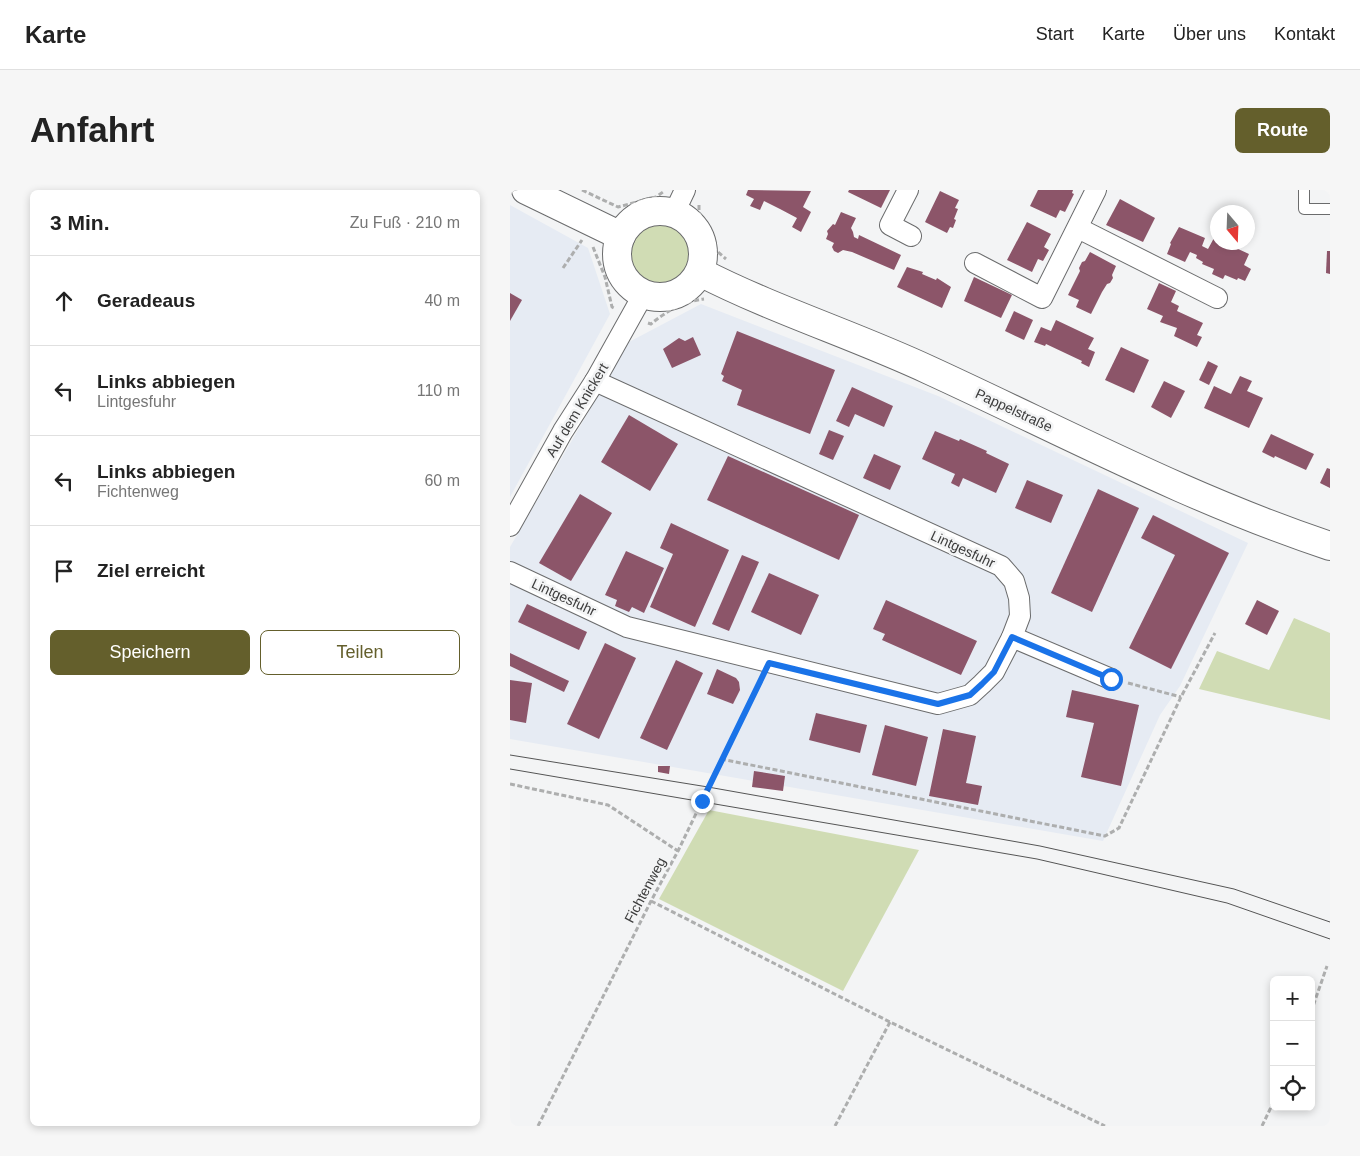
<!DOCTYPE html>
<html lang="de">
<meta charset="utf-8">
<style>
body{margin:0;font-family:Helvetica,sans-serif;background:#f6f6f6;color:#222}
.controls{position:absolute;right:15px;bottom:15px;display:grid;overflow:hidden;border-radius:8px;box-shadow:0 2px 8px #0003}
.controls button{width:45px;height:45px;display:grid;place-items:center;padding:0;border:0;border-bottom:1px solid #e0e0e0;background:#fff;color:#222;font:25px sans-serif}
.compass{position:absolute;left:700px;top:15px;width:45px;height:45px;border-radius:50%;background:#fff;box-shadow:0 2px 8px #0003;rotate:161deg}
.stop{position:absolute;width:15px;height:15px;margin:-11px;border:4px solid #1a73e8;border-radius:50%;background:#fff}
.stop.end{background:#1a73e8;border-color:#fff;box-shadow:0 1px 5px #0008}
.list{margin:0;padding:0;list-style:none}
h2{display:flex;justify-content:space-between;align-items:center;height:65px;margin:0;padding:0 20px;font-size:21px}
h2 small{font-size:16px;font-weight:400;color:#767676}
.list li{display:grid;grid-template-columns:32px 1fr auto;gap:15px;align-items:center;box-sizing:border-box;height:90px;padding:0 20px;border-top:1px solid #e0e0e0}
.list b{display:block;font-size:19px;white-space:nowrap}
.list p{margin:0;font-size:16px;white-space:nowrap;color:#767676}
.list em{font-size:16px;font-style:normal;color:#767676}
.actions{display:flex;gap:10px;padding:15px 20px}
.actions a{flex:1;padding:11px 0;border:1px solid #645f2c;border-radius:8px;text-align:center;font-size:18px;color:#645f2c}
.actions .main{background:#645f2c;color:#fff}
.icon{flex:none;width:28px;height:28px;fill:none;stroke:currentColor;stroke-width:2;stroke-linecap:round;stroke-linejoin:round}
.map{position:relative;flex:none;width:820px;height:936px;overflow:hidden;border-radius:8px}
header{display:flex;align-items:center;gap:30px;box-sizing:border-box;height:70px;padding:0 25px;background:#fff;border-bottom:1px solid #e0e0e0}
header strong{font-size:24px}
nav{display:flex;gap:28px;margin-inline-start:auto;font-size:18px}
.intro{display:flex;align-items:center;justify-content:space-between;box-sizing:border-box;height:120px;padding:0 30px}
h1{margin:0;font-size:35px}
.button{padding:12px 22px;border-radius:8px;background:#645f2c;color:#fff;font-size:18px;font-weight:700}
main{display:flex;gap:30px;padding:0 30px}
aside{flex:1;background:#fff;border-radius:8px;box-shadow:0 2px 8px #0003}
.map>svg:first-child{display:block}
.built{fill:#e6ebf3}
.green{fill:#d0dcb4}
.building{fill:#8c5569}
.lines{fill:none;stroke-linecap:round;stroke-linejoin:round}
.service-casing{stroke:#6b6c6d;stroke-width:12}
.minor-casing{stroke:#6b6c6d;stroke-width:22}
.secondary-casing{stroke:#6b6c6d;stroke-width:30}
.path{stroke:#adaeae;stroke-width:3;stroke-dasharray:5 2.5;stroke-linecap:butt}
.service{stroke:#fff;stroke-width:10}
.minor{stroke:#fff;stroke-width:20}
.secondary{stroke:#fff;stroke-width:28}
.tram{stroke:#555;stroke-width:1}
.route{stroke:#1a73e8;stroke-width:6}
.labels{text-anchor:middle;stroke-width:5;stroke-linejoin:round;paint-order:stroke}
.street-label{font-size:14px;fill:#3d3d3d;stroke:#f3f4f5}
</style>
<header>
<strong>Karte</strong>
<nav><a>Start</a><a>Karte</a><a>Über uns</a><a>Kontakt</a></nav>
</header>
<div class="intro"><h1>Anfahrt</h1><a class="button">Route</a></div>
<main>
<aside>
<h2>3 Min.<small>Zu Fuß · 210 m</small></h2>
<ul class="list">
<li><svg class="icon" aria-label="ahead" viewBox="0 0 24 24"><path d="M12 20V5M6 11l6-6 6 6"/></svg><div><b>Geradeaus</b></div><em>40 m</em></li>
<li><svg class="icon" aria-label="left" viewBox="0 0 24 24"><path d="M17 20v-9H6M10 6l-5 5 5 5"/></svg><div><b>Links abbiegen</b><p>Lintgesfuhr</p></div><em>110 m</em></li>
<li><svg class="icon" aria-label="left" viewBox="0 0 24 24"><path d="M17 20v-9H6M10 6l-5 5 5 5"/></svg><div><b>Links abbiegen</b><p>Fichtenweg</p></div><em>60 m</em></li>
<li><svg class="icon" aria-label="arrive" viewBox="0 0 24 24"><path d="M6 21V4h12l-3 4 3 4H6"/></svg><div><b>Ziel erreicht</b></div></li>
</ul>
<div class="actions"><a class="main">Speichern</a><a>Teilen</a></div>
</aside>
<div class="map">
<svg width="820" height="936" viewBox="0 0 820 936">
<rect width="100%" height="100%" fill="#f3f4f5"/>
<g class="built">
<polygon points="0,15 78,58 100,124 0,307"/>
<polygon points="191,114 428,206 738,353 670,496 650,525 593,651 0,549 0,357 119,152"/>
</g>
<g class="green">
<circle cx="148" cy="63" r="32"/>
<polygon points="784,428 820,443 820,530 689,499 707,461 759,480"/>
<polygon points="199,620 409,660 333,801 149,709"/>
</g>
<g class="building">
<polygon points="238,0 301,1 293,17 301,22 291,42 282,37 287,28 270,19 254,11 250,20 240,16 244,9 236,5"/>
<polygon points="339,0 380,0 371,18 338,2"/>
<polygon points="528,0 563,0 562,3 564,4 555,22 550,20 546,28 520,16"/>
<polygon points="430,1 449,10 445,18 448,19 444,29 446,30 443,38 440,37 437,43 415,32"/>
<polygon points="610,9 645,28 633,52 596,35"/>
<polygon points="331,22 346,28 341,38 343,42 344,47 348,49 349,45 391,65 384,80 342,62 333,60 328,63 324,61 322,57 324,53 316,49 318,44 317,41 323,34 325,35"/>
<polygon points="517,32 541,44 534,57 539,60 533,71 528,69 522,82 497,70"/>
<polygon points="669,37 695,48 692,56 698,59 704,48 708,50 708,52 713,52 739,64 734,75 741,79 735,91 728,88 727,90 715,85 713,89 702,84 704,79 692,74 693,72 686,68 687,65 680,62 675,72 657,64 661,54 660,53"/>
<polygon points="817,61 820,61 820,84 816,83"/>
<polygon points="580,62 606,76 602,85 603,88 600,93 597,94 592,102 581,124 566,117 569,110 558,105 570,81 569,78 572,72 575,71"/>
<polygon points="397,77 413,82 412,84 426,90 427,88 441,97 432,118 387,97"/>
<polygon points="464,87 502,105 491,128 454,111"/>
<polygon points="649,93 666,101 661,112 669,116 667,121 693,133 687,145 692,147 687,157 664,146 667,138 650,132 653,126 637,119"/>
<polygon points="0,103 12,110 0,131"/>
<polygon points="504,121 523,130 514,150 495,141"/>
<polygon points="546,130 584,148 578,159 585,162 579,177 571,173 572,171 536,154 535,156 524,152 531,137 541,141"/>
<polygon points="227,141 325,180 300,244 227,215 232,200 212,191 214,186 211,184"/>
<polygon points="183,147 191,165 162,178 153,159 169,148 175,151"/>
<polygon points="611,157 639,170 624,203 595,190"/>
<polygon points="698,171 708,176 699,195 689,190"/>
<polygon points="730,186 742,191 737,201 753,208 739,238 694,218 704,196 721,204"/>
<polygon points="654,191 675,201 661,228 641,217"/>
<polygon points="342,197 383,216 374,237 345,224 339,237 326,231"/>
<polygon points="119,225 168,254 140,301 91,272"/>
<polygon points="319,240 334,246 323,270 309,264"/>
<polygon points="425,241 449,251 450,249 477,261 476,263 499,274 486,303 453,288 449,297 441,293 445,284 412,269"/>
<polygon points="761,244 804,264 796,280 765,266 764,268 752,262"/>
<polygon points="364,264 391,276 380,300 353,288"/>
<polygon points="218,266 349,325 329,370 197,310"/>
<polygon points="817,278 820,279 820,298 810,293"/>
<polygon points="517,290 553,305 541,333 505,318"/>
<polygon points="588,299 629,318 582,422 541,403"/>
<polygon points="70,304 102,323 61,391 29,373"/>
<polygon points="643,325 719,363 661,479 619,458 665,365 631,348"/>
<polygon points="161,333 219,360 185,437 140,417 163,364 150,358"/>
<polygon points="116,361 154,378 134,423 122,417 119,422 105,416 107,410 95,405"/>
<polygon points="232,365 249,372 219,441 202,434"/>
<polygon points="259,383 309,405 291,445 241,422"/>
<polygon points="376,410 467,451 451,485 372,450 375,444 363,439"/>
<polygon points="747,410 769,421 757,445 735,434"/>
<polygon points="17,414 77,442 69,460 8,432"/>
<polygon points="95,453 126,468 89,549 57,534"/>
<polygon points="0,463 59,491 54,502 0,476"/>
<polygon points="166,470 193,483 157,560 130,548"/>
<polygon points="207,479 226,488 229,492 230,500 223,514 197,504"/>
<polygon points="0,490 22,493 16,533 0,530"/>
<polygon points="562,500 629,515 611,596 571,587 584,533 556,527"/>
<polygon points="306,523 357,535 350,563 299,550"/>
<polygon points="375,535 418,547 406,596 362,585"/>
<polygon points="433,539 466,546 456,593 472,596 468,615 419,606"/>
<polygon points="148,576 160,576 159,584 148,582"/>
<polygon points="244,581 275,586 273,601 242,597"/>
</g>
<g class="lines">
<g class="service-casing">
<polyline id="service" points="794,0 794,19 820,19"/>
</g>
<g class="minor-casing">
<g id="minor">
<polyline points="398,0 380,35 401,46"/>
<polyline points="164,23 175,0"/>
<polyline points="568,38 707,108"/>
<polyline points="465,73 532,108 586,0"/>
<polyline points="0,336 53,241 85,191 133,105"/>
<polyline points="0,382 117,437 428,514 460,505 472,494 484,482 502,447 510,426 509,408 504,391 491,376 85,191"/>
<polyline points="502,447 601,489"/>
</g>
</g>
<g class="secondary-casing">
<g id="secondary">
<polyline points="16,0 111,46"/>
<circle cx="150" cy="64" r="43"/>
<path d="M190 82C264 120 344 145 419 180 552 241 681 310 820 356"/>
</g>
</g>
<g class="path">
<polyline points="72,0 108,17 146,7 153,2"/>
<polyline points="189,15 189,22 201,56 216,69"/>
<polyline points="83,57 95,87 102,117 104,118"/>
<polyline points="53,78 72,50"/>
<path d="M138 133 141 134C156 121 175 111 194 109"/>
<polyline points="618,493 671,507"/>
<polyline points="211,569 595,646 609,638 671,507 705,443"/>
<polyline points="0,594 98,615 168,661"/>
<polyline points="141,711 380,832 595,936"/>
<polyline points="801,822 817,776"/>
<polyline points="28,936 141,711 168,661 251,489"/>
<polyline points="325,936 380,832"/>
<polyline points="752,936 764,911"/>
</g>
<use href="#service" class="service"/>
<use href="#minor" class="minor"/>
<use href="#secondary" class="secondary"/>
<g class="tram">
<polyline points="0,565 198,597 530,656 724,699 820,732"/>
<polyline points="0,579 527,669 717,713 820,749"/>
</g>
</g>
<g class="lines">
<polyline class="route" points="192,611 259,473 428,514 460,505 472,494 484,482 502,447 601,489"/>
</g>
<g class="labels">
<g class="street-label">
<text transform="translate(67 220) rotate(-59)" y="5">Auf dem Knickert</text>
<text transform="translate(504 220) rotate(25)" y="5">Pappelstraße</text>
<text transform="translate(453 359) rotate(25)" y="5">Lintgesfuhr</text>
<text transform="translate(54 407) rotate(25)" y="5">Lintgesfuhr</text>
<text transform="translate(135 700) rotate(-62)" y="5">Fichtenweg</text>
</g>
</g>
</svg>
<div class="controls">
<button>+</button>
<button>−</button>
<button><svg class="icon" aria-label="locate" viewBox="0 0 24 24"><circle cx="12" cy="12" r="6"/><path d="M12 2v4M12 18v4M2 12h4M18 12h4"/></svg></button>
</div>
<svg class="compass" viewBox="-18 -18 36 36"><path d="M0-13l5 13h-10z" fill="#e53935"/><path d="M0 13l5-13h-10z" fill="#767676"/></svg>
<div class="stop" style="left:601px;top:489px"></div>
<div class="stop end" style="left:192px;top:611px"></div>
</div>
</main>
